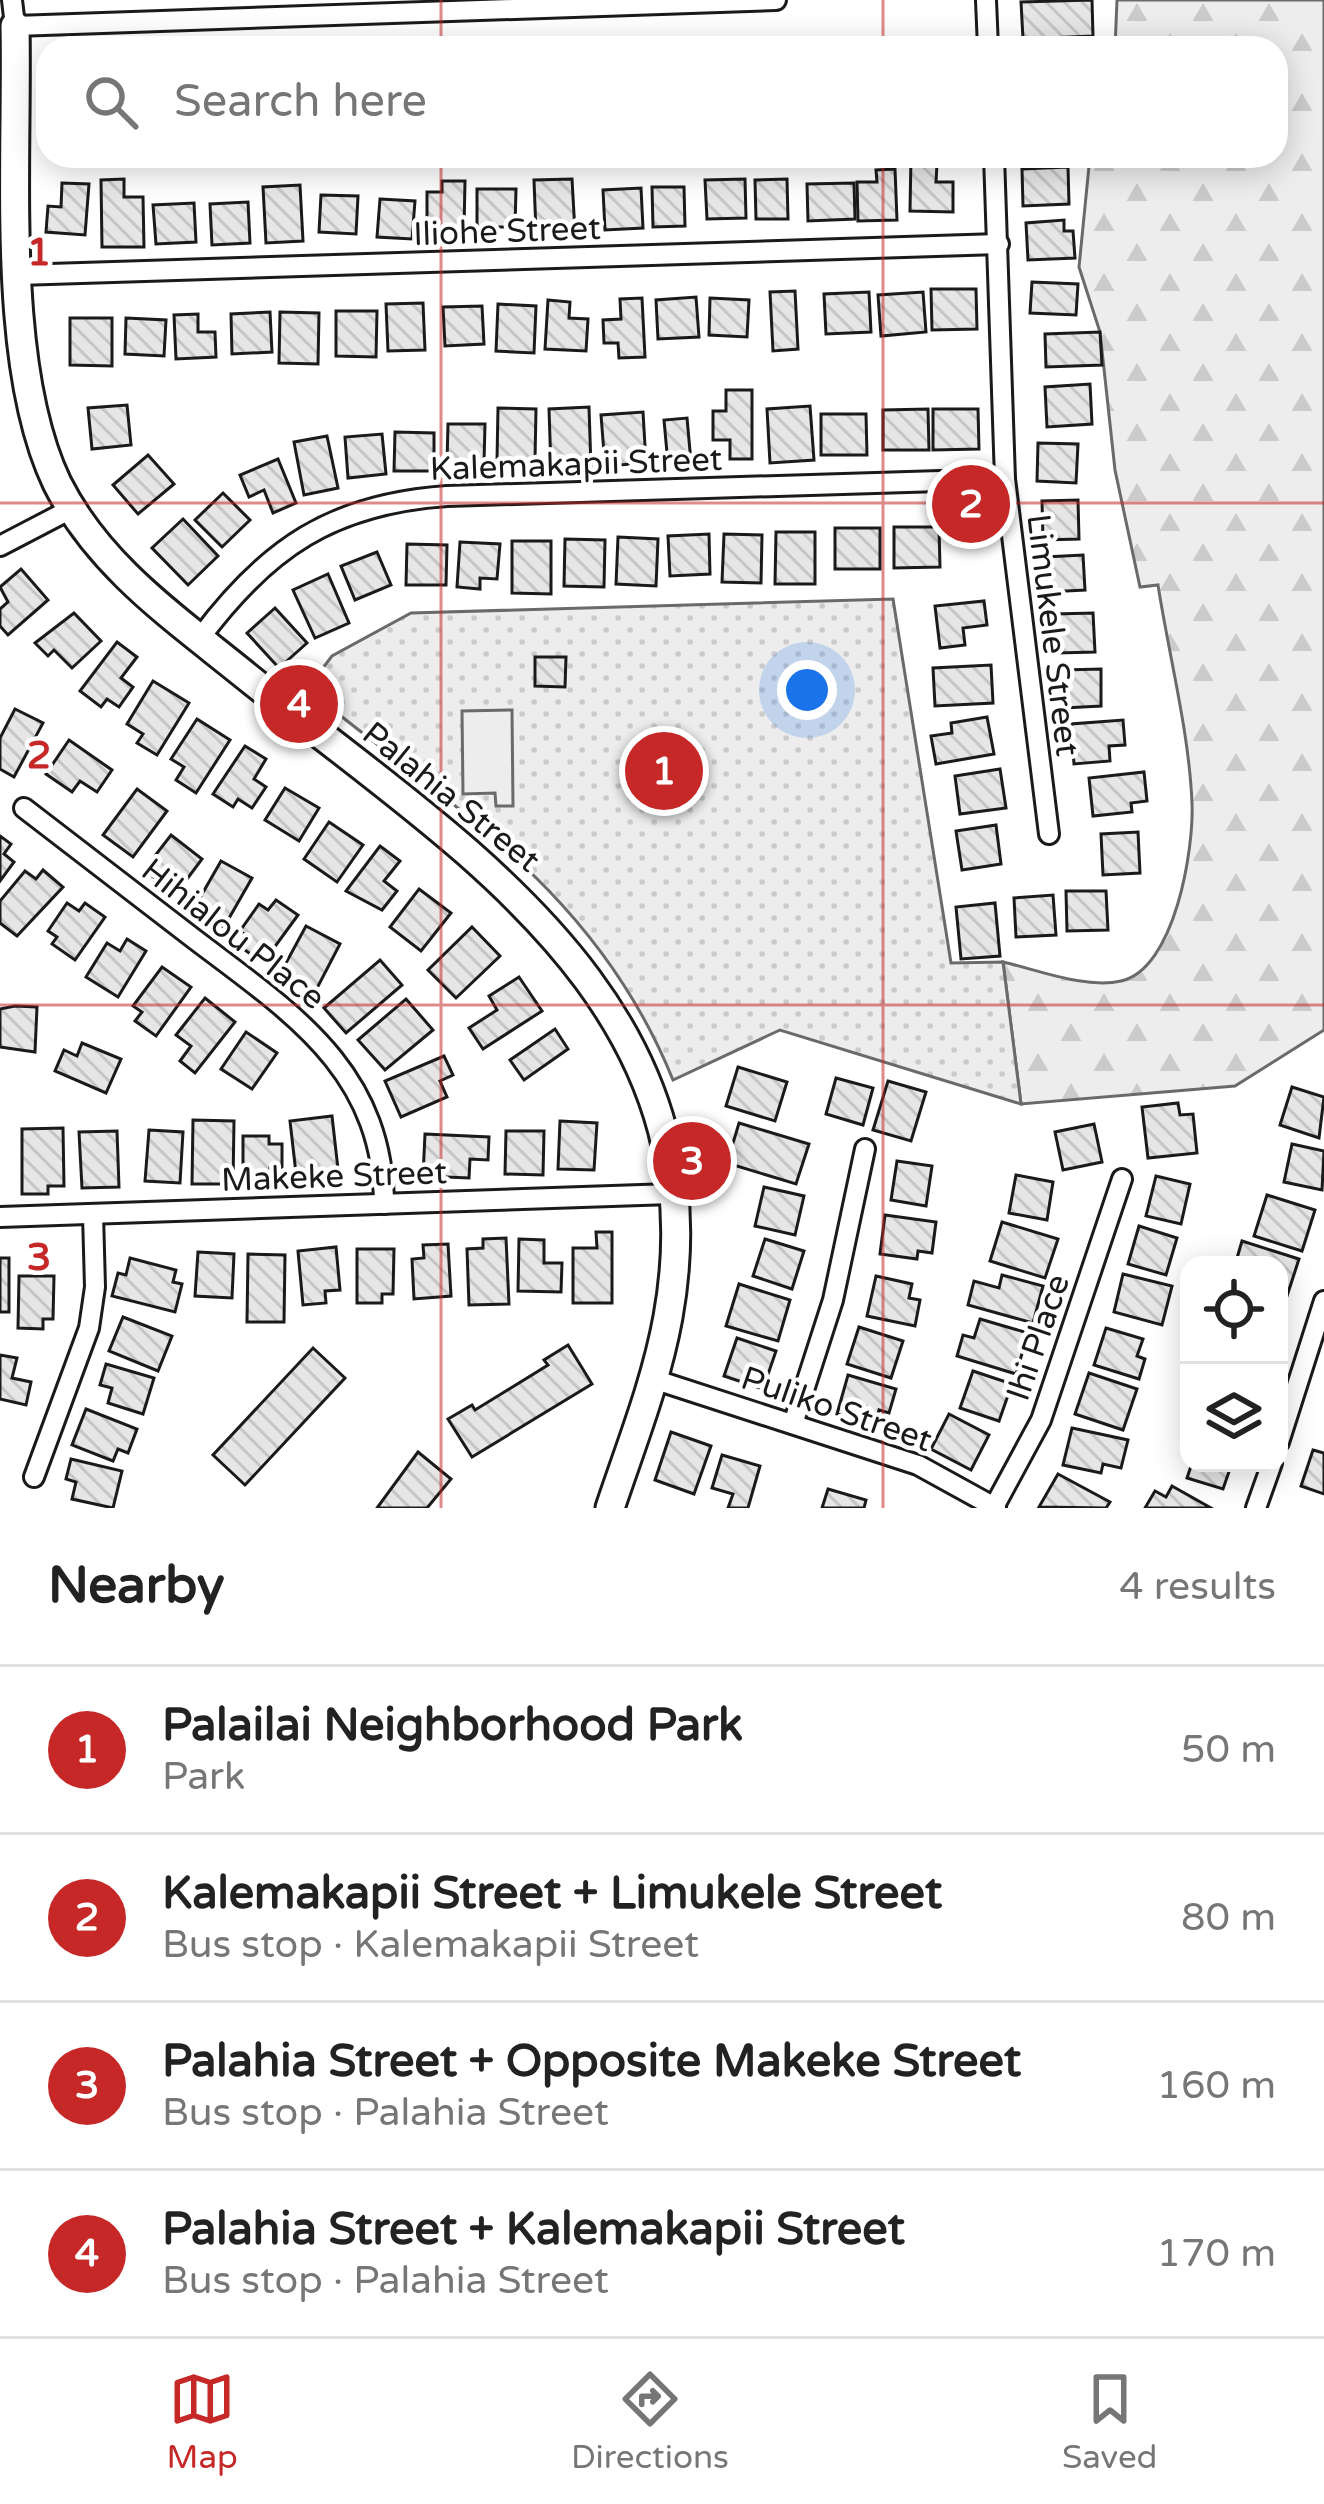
<!DOCTYPE html>
<meta charset="utf-8">
<style>
body{margin:0;font-family:"Varela Round",sans-serif;background:#f6f6f6;color:#222}
.controls{position:absolute;right:36px;bottom:36px;display:grid;overflow:hidden;border-radius:24px;box-shadow:0 6px 30px #0003}
.controls button{width:108px;height:108px;display:grid;place-items:center;padding:0;border:0;border-bottom:3px solid #e0e0e0;background:#fff;color:#222;font:60px sans-serif}
.you{position:absolute;left:807px;top:690px;width:42px;height:42px;margin:-30px;border:9px solid #fff;border-radius:50%;background:#1a73e8;box-shadow:0 0 0 18px #1a73e833}
.badge{display:grid;place-items:center;width:78px;height:78px;border-radius:50%;background:#c62828;color:#fff;font-size:39px;font-weight:700}
.pin{position:absolute;translate:-50% -50%;border:6px solid #fff;box-shadow:0 3px 12px #0006}
.list{margin:0;padding:0;list-style:none}
h2{display:flex;justify-content:space-between;align-items:center;height:156px;margin:0;padding:0 48px;font-size:51px}
h2 small{font-size:39px;font-weight:400;color:#767676}
.list li{display:grid;grid-template-columns:78px 1fr auto;gap:36px;align-items:center;box-sizing:border-box;height:168px;padding:0 48px;border-top:3px solid #e0e0e0}
.list b{display:block;font-size:45px;white-space:nowrap}
.list p{margin:0;font-size:39px;white-space:nowrap;color:#767676}
.list em{font-size:39px;font-style:normal;color:#767676}
.icon{flex:none;width:66px;height:66px;fill:none;stroke:currentColor;stroke-width:2;stroke-linecap:round;stroke-linejoin:round}
.map{position:relative;flex:none;width:1324px;height:1508px;overflow:hidden}
.search{position:absolute;background:#fff;box-shadow:0 6px 30px #0003;left:36px;right:36px;top:36px;height:132px;display:flex;align-items:center;gap:30px;box-sizing:border-box;padding:0 42px;border-radius:36px;color:#767676;font-size:45px}
.sheet{height:828px;background:#fff}
nav{display:flex;justify-content:space-around;align-items:center;box-sizing:border-box;height:168px;border-top:3px solid #e0e0e0;background:#fff;font-size:33px;color:#767676}
nav a{display:grid;justify-items:center;gap:6px}
nav .on{color:#c62828}
.map>svg:first-child{display:block}
.forest{fill:url(#forest-firs);stroke:#6a6a6a;stroke-width:3}
.park{fill:url(#park-dots);stroke:#6a6a6a;stroke-width:3}
.built{fill:#ededed;stroke:#6a6a6a;stroke-width:3}
.building{fill:url(#building-back-hatch);stroke:#1a1a1a;stroke-width:3}
.lines{fill:none;stroke-linecap:round;stroke-linejoin:round}
.street-casing{stroke:#1a1a1a;stroke-width:24}
.secondary-casing{stroke:#1a1a1a;stroke-width:33}
.street{stroke:#fff;stroke-width:18}
.secondary{stroke:#fff;stroke-width:27}
.grid{fill:none;stroke:#c62828;stroke-width:3;stroke-opacity:0.55}
.labels{text-anchor:middle;stroke-width:9;stroke-linejoin:round;paint-order:stroke}
.street-label{font-size:33px;fill:#1a1a1a;stroke:#fff}
.grid-label{font-size:39px;text-anchor:middle;font-weight:bold;fill:#c62828;stroke:#fff;stroke-width:9;stroke-linejoin:round;paint-order:stroke}
</style>
<div class="map">
<svg width="1324" height="1508" viewBox="0 0 1324 1508">
<defs>
<pattern id="forest-firs" width="22" height="20" patternUnits="userSpaceOnUse" patternTransform="scale(3)"><rect width="22" height="20" fill="#ededed"/><path d="M5 1l3.5 6h-7zM16 11l3.5 6h-7z" fill="#cbcbcb"/></pattern>
<pattern id="park-dots" width="8" height="8" patternUnits="userSpaceOnUse" patternTransform="scale(3)"><rect width="8" height="8" fill="#ededed"/><path d="M2 2h.1M6 6h.1" fill="none" stroke="#cbcbcb" stroke-width="1.8" stroke-linecap="round"/></pattern>
<pattern id="building-back-hatch" width="6" height="6" patternUnits="userSpaceOnUse" patternTransform="scale(3)"><rect width="6" height="6" fill="#e6e6e6"/><path d="M-1 5l2 2M0 0l6 6M5-1l2 2" fill="none" stroke="#c5c5c5"/></pattern>
</defs>
<rect width="100%" height="100%" fill="#fff"/>
<path class="forest" d="M1117 0H1324V1030L1235 1086 1021 1104 1003 962C1038 970 1086 989 1121 981 1175 969 1194 849 1192 803 1189 731 1169 656 1158 585L1140 587 1115 470 1100 332 1079 267 1090 156H1276V48H1115Z"/>
<path class="park" d="M893 599 951 963 1003 962 1021 1104 780 1030 673 1080C598 894 456 810 307 689L332 656 411 613Z"/>
<polygon class="built" points="512,710 513,806 496,806 495,793 463,794 462,711"/>
<g class="building">
<polygon points="1092,0 1093,36 1023,39 1021,2"/>
<polygon points="911,156 950,156 950,164 937,164 936,182 953,182 953,212 910,211"/>
<polygon points="1068,167 1069,204 1023,206 1022,169"/>
<polygon points="895,169 897,220 858,221 857,182 877,182 876,170"/>
<polygon points="124,179 124,197 143,197 144,247 102,247 101,180"/>
<polygon points="572,179 575,232 536,233 534,180"/>
<polygon points="745,179 746,218 707,219 705,180"/>
<polygon points="787,179 788,219 756,219 755,180"/>
<polygon points="442,181 465,181 464,230 427,230 427,192 442,192"/>
<polygon points="62,183 89,184 85,235 46,232 48,206 61,207"/>
<polygon points="854,183 855,219 808,221 807,184"/>
<polygon points="300,185 303,241 266,243 263,187"/>
<polygon points="652,187 684,187 685,226 653,227"/>
<polygon points="641,188 643,228 605,230 603,190"/>
<polygon points="477,189 516,189 515,227 477,227"/>
<polygon points="321,195 358,196 356,234 319,232"/>
<polygon points="380,199 415,201 412,239 377,237"/>
<polygon points="248,202 250,243 212,245 210,204"/>
<polygon points="194,203 196,242 156,244 153,205"/>
<polygon points="1064,220 1064,231 1073,231 1075,258 1028,260 1026,223"/>
<polygon points="1032,282 1078,284 1076,315 1030,313"/>
<polygon points="931,289 976,289 977,329 932,330"/>
<polygon points="795,291 798,349 773,351 770,292"/>
<polygon points="869,292 871,332 826,334 824,294"/>
<polygon points="923,292 926,332 881,336 878,295"/>
<polygon points="696,297 699,337 658,339 656,300"/>
<polygon points="642,298 645,357 619,358 618,343 604,343 603,320 621,319 620,299"/>
<polygon points="710,298 749,300 747,337 709,335"/>
<polygon points="548,300 570,302 569,318 588,319 586,351 545,349"/>
<polygon points="423,303 425,350 388,351 386,304"/>
<polygon points="498,304 536,306 534,353 496,351"/>
<polygon points="482,306 484,344 445,346 443,307"/>
<polygon points="336,311 377,311 376,357 336,356"/>
<polygon points="270,312 272,352 232,354 231,314"/>
<polygon points="280,312 319,313 318,364 279,363"/>
<polygon points="198,314 198,332 215,332 216,357 176,359 174,315"/>
<polygon points="70,318 112,318 112,366 70,365"/>
<polygon points="126,318 166,320 164,356 125,354"/>
<polygon points="1100,332 1102,365 1046,367 1045,334"/>
<polygon points="1090,384 1092,424 1047,427 1045,387"/>
<polygon points="726,390 752,390 752,459 730,459 730,440 713,440 713,411 726,411"/>
<polygon points="127,405 131,445 92,449 88,408"/>
<polygon points="810,406 814,460 770,463 767,409"/>
<polygon points="589,407 591,468 551,469 549,409"/>
<polygon points="498,408 536,409 535,460 497,460"/>
<polygon points="928,409 929,450 883,450 883,410"/>
<polygon points="933,409 978,409 979,449 933,450"/>
<polygon points="643,412 646,463 605,466 601,415"/>
<polygon points="821,414 866,414 867,455 821,455"/>
<polygon points="687,418 691,462 668,464 664,420"/>
<polygon points="448,424 485,424 484,463 447,462"/>
<polygon points="395,432 434,433 434,471 394,471"/>
<polygon points="382,434 386,474 348,478 345,437"/>
<polygon points="327,436 338,488 304,495 294,442"/>
<polygon points="1038,443 1078,444 1076,483 1037,481"/>
<polygon points="148,455 174,484 138,514 113,485"/>
<polygon points="278,459 296,503 273,513 264,490 249,497 240,475"/>
<polygon points="223,493 250,520 222,547 195,520"/>
<polygon points="1078,500 1079,539 1043,540 1042,501"/>
<polygon points="183,519 218,556 188,585 152,548"/>
<polygon points="894,527 939,527 940,567 894,568"/>
<rect x="835" y="528" width="45" height="41"/>
<polygon points="776,532 815,532 815,584 775,584"/>
<polygon points="709,534 710,574 670,576 668,536"/>
<polygon points="724,534 762,535 761,583 722,582"/>
<polygon points="618,537 658,539 656,586 616,584"/>
<polygon points="565,539 605,540 604,587 564,586"/>
<polygon points="512,541 551,541 551,594 512,593"/>
<polygon points="460,542 500,544 497,579 480,578 480,589 457,587"/>
<polygon points="407,544 447,545 446,585 406,585"/>
<polygon points="377,552 391,585 355,600 341,566"/>
<polygon points="1083,555 1085,590 1047,592 1045,557"/>
<polygon points="21,569 48,600 8,635 0,626 0,609 8,602 0,587"/>
<polygon points="328,574 349,623 315,638 293,590"/>
<polygon points="984,601 987,625 963,628 965,645 940,648 935,606"/>
<polygon points="275,608 307,643 279,668 247,633"/>
<polygon points="74,613 101,641 72,668 54,650 48,656 35,643"/>
<polygon points="1093,613 1095,652 1057,653 1055,614"/>
<polygon points="117,642 137,657 121,678 133,687 119,707 107,699 101,707 80,691"/>
<polygon points="535,657 566,657 565,687 535,686"/>
<polygon points="991,665 993,703 935,706 933,668"/>
<polygon points="1101,669 1101,706 1064,708 1063,670"/>
<polygon points="153,681 189,703 157,755 137,743 143,734 127,724"/>
<polygon points="15,709 43,723 14,777 0,769 0,738"/>
<polygon points="987,717 994,754 936,764 931,736 952,733 951,723"/>
<polygon points="197,719 230,740 196,793 176,780 184,767 171,759"/>
<polygon points="1123,720 1125,745 1109,746 1110,761 1074,764 1071,724"/>
<polygon points="69,740 112,770 97,792 80,781 72,792 46,774"/>
<polygon points="245,746 266,759 254,779 266,787 252,808 238,799 233,807 213,794"/>
<polygon points="1000,769 1006,808 960,814 955,776"/>
<polygon points="1144,772 1147,801 1131,803 1132,812 1093,816 1089,778"/>
<polygon points="285,788 319,808 299,841 265,820"/>
<polygon points="137,789 167,811 133,857 103,835"/>
<polygon points="329,822 363,845 337,882 304,859"/>
<polygon points="996,825 1001,864 962,870 956,831"/>
<polygon points="1138,832 1140,873 1103,875 1101,834"/>
<polygon points="171,835 202,859 176,894 144,870"/>
<polygon points="0,836 11,844 4,854 14,862 0,881"/>
<polygon points="380,846 400,861 384,881 397,891 382,910 346,891"/>
<polygon points="221,861 252,878 224,927 193,910"/>
<polygon points="43,870 63,887 17,936 0,923 0,901 25,871 36,879"/>
<polygon points="419,889 451,913 421,951 390,927"/>
<polygon points="1066,891 1106,891 1108,930 1067,931"/>
<polygon points="1053,895 1056,935 1016,937 1014,898"/>
<polygon points="276,900 298,915 263,963 242,948 250,938 240,931 259,904 268,910"/>
<polygon points="67,903 79,911 85,903 105,917 75,960 52,944 57,937 48,931"/>
<polygon points="995,903 1000,956 961,959 956,907"/>
<polygon points="306,926 340,944 315,992 280,974"/>
<polygon points="472,927 500,956 456,998 428,970"/>
<polygon points="127,939 146,951 118,997 86,977 107,943 120,951"/>
<polygon points="380,960 402,985 346,1033 324,1008"/>
<polygon points="162,967 191,987 156,1036 135,1021 142,1012 133,1006"/>
<polygon points="519,977 542,1011 483,1049 469,1028 497,1010 489,996"/>
<polygon points="205,998 235,1022 195,1073 180,1061 191,1046 176,1035"/>
<polygon points="406,999 433,1030 385,1070 358,1040"/>
<polygon points="15,1006 37,1007 35,1052 0,1047 0,1009"/>
<polygon points="555,1029 568,1049 524,1080 510,1060"/>
<polygon points="246,1032 277,1053 252,1089 221,1069"/>
<polygon points="82,1043 121,1059 106,1093 55,1071 64,1050 77,1056"/>
<polygon points="444,1056 453,1075 440,1081 447,1097 401,1117 385,1081"/>
<polygon points="738,1067 787,1082 775,1121 726,1106"/>
<polygon points="836,1078 873,1088 863,1125 826,1114"/>
<polygon points="888,1081 926,1092 911,1141 873,1130"/>
<polygon points="1292,1087 1324,1097 1319,1138 1280,1125"/>
<polygon points="1178,1103 1180,1115 1193,1114 1197,1153 1148,1158 1142,1107"/>
<polygon points="332,1116 339,1178 297,1182 290,1121"/>
<polygon points="193,1120 234,1121 233,1184 192,1184"/>
<polygon points="560,1121 597,1123 594,1170 558,1169"/>
<polygon points="739,1123 809,1144 796,1184 727,1163"/>
<polygon points="1094,1124 1102,1162 1063,1170 1055,1132"/>
<polygon points="63,1128 64,1186 48,1186 48,1194 22,1194 22,1129"/>
<polygon points="149,1130 183,1132 180,1183 145,1181"/>
<polygon points="117,1131 119,1187 82,1188 79,1132"/>
<polygon points="506,1131 544,1131 543,1175 505,1174"/>
<polygon points="425,1134 489,1137 488,1160 470,1159 469,1178 423,1176"/>
<polygon points="243,1136 269,1136 269,1144 282,1144 282,1168 270,1168 270,1186 243,1186"/>
<polygon points="1292,1144 1324,1151 1322,1190 1284,1182"/>
<polygon points="897,1161 932,1166 926,1206 891,1200"/>
<polygon points="1016,1175 1053,1182 1047,1220 1009,1213"/>
<polygon points="1156,1176 1190,1184 1181,1224 1146,1216"/>
<polygon points="764,1187 804,1196 795,1235 755,1226"/>
<polygon points="1267,1195 1315,1210 1302,1251 1254,1236"/>
<polygon points="885,1215 936,1222 932,1253 918,1251 917,1259 880,1254"/>
<polygon points="1002,1222 1058,1239 1045,1278 990,1261"/>
<polygon points="1139,1226 1177,1238 1166,1275 1128,1264"/>
<polygon points="596,1232 612,1232 612,1303 573,1303 573,1248 597,1248"/>
<polygon points="506,1238 509,1304 469,1305 467,1249 483,1248 483,1239"/>
<polygon points="519,1239 544,1240 544,1263 562,1263 561,1292 518,1291"/>
<polygon points="765,1239 804,1251 792,1289 753,1276"/>
<polygon points="1242,1241 1299,1259 1287,1296 1279,1293 1279,1265 1235,1265"/>
<polygon points="448,1244 451,1296 414,1299 412,1259 424,1258 423,1245"/>
<polygon points="336,1247 340,1290 325,1291 326,1303 303,1305 298,1251"/>
<polygon points="357,1249 394,1249 393,1294 382,1294 382,1303 357,1303"/>
<polygon points="198,1252 234,1254 232,1298 195,1296"/>
<polygon points="248,1254 285,1255 284,1322 247,1322"/>
<rect x="0" y="1258" width="9" height="54"/>
<polygon points="130,1258 176,1270 173,1282 182,1284 175,1312 112,1296 118,1273 126,1275"/>
<polygon points="1123,1274 1172,1286 1162,1325 1114,1312"/>
<polygon points="1002,1275 1043,1286 1033,1323 968,1305 974,1281 999,1288"/>
<polygon points="19,1276 54,1276 53,1319 43,1319 43,1329 18,1328"/>
<polygon points="876,1276 912,1284 909,1298 920,1300 915,1326 867,1316"/>
<polygon points="739,1284 790,1300 778,1341 726,1326"/>
<polygon points="123,1317 172,1336 158,1371 109,1351"/>
<polygon points="980,1319 1028,1333 1016,1374 957,1356 963,1335 974,1338"/>
<polygon points="859,1327 903,1341 891,1378 847,1364"/>
<polygon points="1106,1328 1143,1339 1137,1356 1145,1359 1139,1379 1094,1365"/>
<polygon points="737,1338 776,1351 763,1389 724,1376"/>
<polygon points="568,1345 592,1384 472,1457 448,1419 472,1405 475,1410 548,1365 544,1360"/>
<polygon points="313,1348 345,1378 245,1485 213,1455"/>
<polygon points="0,1355 17,1358 12,1378 31,1382 26,1405 0,1399"/>
<polygon points="106,1364 154,1378 143,1414 108,1403 112,1388 100,1385"/>
<polygon points="973,1371 1012,1384 999,1421 960,1408"/>
<polygon points="1089,1373 1137,1389 1123,1430 1075,1414"/>
<polygon points="848,1375 896,1389 889,1413 879,1410 875,1425 837,1414"/>
<polygon points="86,1409 137,1429 128,1453 118,1449 113,1461 72,1445"/>
<polygon points="949,1414 989,1435 971,1470 931,1449"/>
<polygon points="1072,1428 1128,1440 1121,1468 1103,1464 1101,1473 1063,1465"/>
<polygon points="671,1432 711,1446 694,1494 655,1480"/>
<polygon points="1313,1450 1324,1453 1324,1494 1301,1486"/>
<polygon points="418,1452 451,1479 427,1508 377,1508"/>
<polygon points="722,1455 760,1466 748,1508 728,1508 733,1494 712,1488"/>
<polygon points="71,1459 122,1471 113,1508 72,1499 76,1482 66,1479"/>
<polygon points="1192,1463 1232,1463 1223,1489 1187,1478"/>
<polygon points="1058,1474 1110,1502 1106,1508 1039,1507"/>
<polygon points="1172,1486 1211,1508 1145,1508 1155,1491 1166,1497"/>
<polygon points="828,1489 866,1500 864,1508 822,1508"/>
</g>
<g class="lines">
<g class="street-casing">
<g id="street">
<polyline points="12,0 15,26 776,0"/>
<polyline points="986,0 988,48"/>
<polyline points="994,156 1005,479 1049,834"/>
<polyline points="18,275 999,244"/>
<polyline points="0,546 71,509"/>
<path d="M200 638C267 548 332 504 447 496L1005 479"/>
<path d="M24 808C80 851 137 895 193 938 290 1012 383 1069 384 1204"/>
<polyline points="0,1217 671,1194"/>
<polyline points="653,1379 918,1465 996,1508"/>
<polyline points="793,1424 833,1300 865,1149"/>
<polyline points="1279,1442 1324,1301"/>
<polyline points="34,1477 89,1328 95,1287 93,1214"/>
<polyline points="994,1507 1041,1420 1122,1179"/>
<polyline points="1256,1508 1272,1463"/>
</g>
</g>
<g class="secondary-casing">
<path id="secondary" d="M15 26C18 161 0 364 57 483 99 567 176 619 246 676 456 845 725 1001 668 1317 656 1383 631 1445 610 1508"/>
</g>
<use href="#street" class="street"/>
<use href="#secondary" class="secondary"/>
</g>
<path class="grid" d="M441 0V48M883 0V48M441 156V1508M883 156V1508M0 503H1324M0 1005H1324"/>
<g class="labels">
<g class="street-label">
<text transform="translate(507 230) rotate(-2)" y="12">Iliohe Street</text>
<text transform="translate(576 463) rotate(-2)" y="12">Kalemakapii Street</text>
<text transform="translate(1054 635) rotate(83)" y="12">Limukele Street</text>
<text transform="translate(452 796) rotate(39)" y="12">Palahia Street</text>
<text transform="translate(234 933) rotate(38)" y="12">Hihialou Place</text>
<text transform="translate(334 1175) rotate(-2)" y="12">Makeke Street</text>
<text transform="translate(1037 1337) rotate(-71)" y="12">Ihi Place</text>
<text transform="translate(837 1408) rotate(19)" y="12">Puliko Street</text>
</g>
</g>
<g class="grid-label">
<text x="39" y="265">1</text>
<text x="39" y="768">2</text>
<text x="39" y="1270">3</text>
</g>
</svg>
<div class="controls">
<button><svg class="icon" aria-label="locate" viewBox="0 0 24 24"><circle cx="12" cy="12" r="6"/><path d="M12 2v4M12 18v4M2 12h4M18 12h4"/></svg></button>
<button><svg class="icon" aria-label="layers" viewBox="0 0 24 24"><path d="M12 4l9 5-9 5-9-5zM3 14l9 5 9-5"/></svg></button>
</div>
<div class="you"></div>
<div class="pin badge" style="left:664px;top:771px">1</div>
<div class="pin badge" style="left:971px;top:504px">2</div>
<div class="pin badge" style="left:692px;top:1161px">3</div>
<div class="pin badge" style="left:299px;top:704px">4</div>
<div class="search"><svg class="icon" aria-label="search" viewBox="0 0 24 24"><circle cx="10" cy="10" r="6"/><path d="M15 15l6 6"/></svg>Search here</div>
</div>
<section class="sheet">
<h2>Nearby<small>4 results</small></h2>
<ul class="list">
<li><span class="badge">1</span><div><b>Palailai Neighborhood Park</b><p>Park</p></div><em>50 m</em></li>
<li><span class="badge">2</span><div><b>Kalemakapii Street + Limukele Street</b><p>Bus stop · Kalemakapii Street</p></div><em>80 m</em></li>
<li><span class="badge">3</span><div><b>Palahia Street + Opposite Makeke Street</b><p>Bus stop · Palahia Street</p></div><em>160 m</em></li>
<li><span class="badge">4</span><div><b>Palahia Street + Kalemakapii Street</b><p>Bus stop · Palahia Street</p></div><em>170 m</em></li>
</ul>
</section>
<nav>
<a class="on"><svg class="icon" aria-label="map" viewBox="0 0 24 24"><path d="M3 6l6-2 6 2 6-2v14l-6 2-6-2-6 2zM9 4v14M15 6v14"/></svg>Map</a>
<a><svg class="icon" aria-label="directions" viewBox="0 0 24 24"><path d="M12 3l9 9-9 9-9-9zM9 14v-3h6M13 9l2 2-2 2"/></svg>Directions</a>
<a><svg class="icon" aria-label="saved" viewBox="0 0 24 24"><path d="M7 4h10v16l-5-4-5 4z"/></svg>Saved</a>
</nav>
